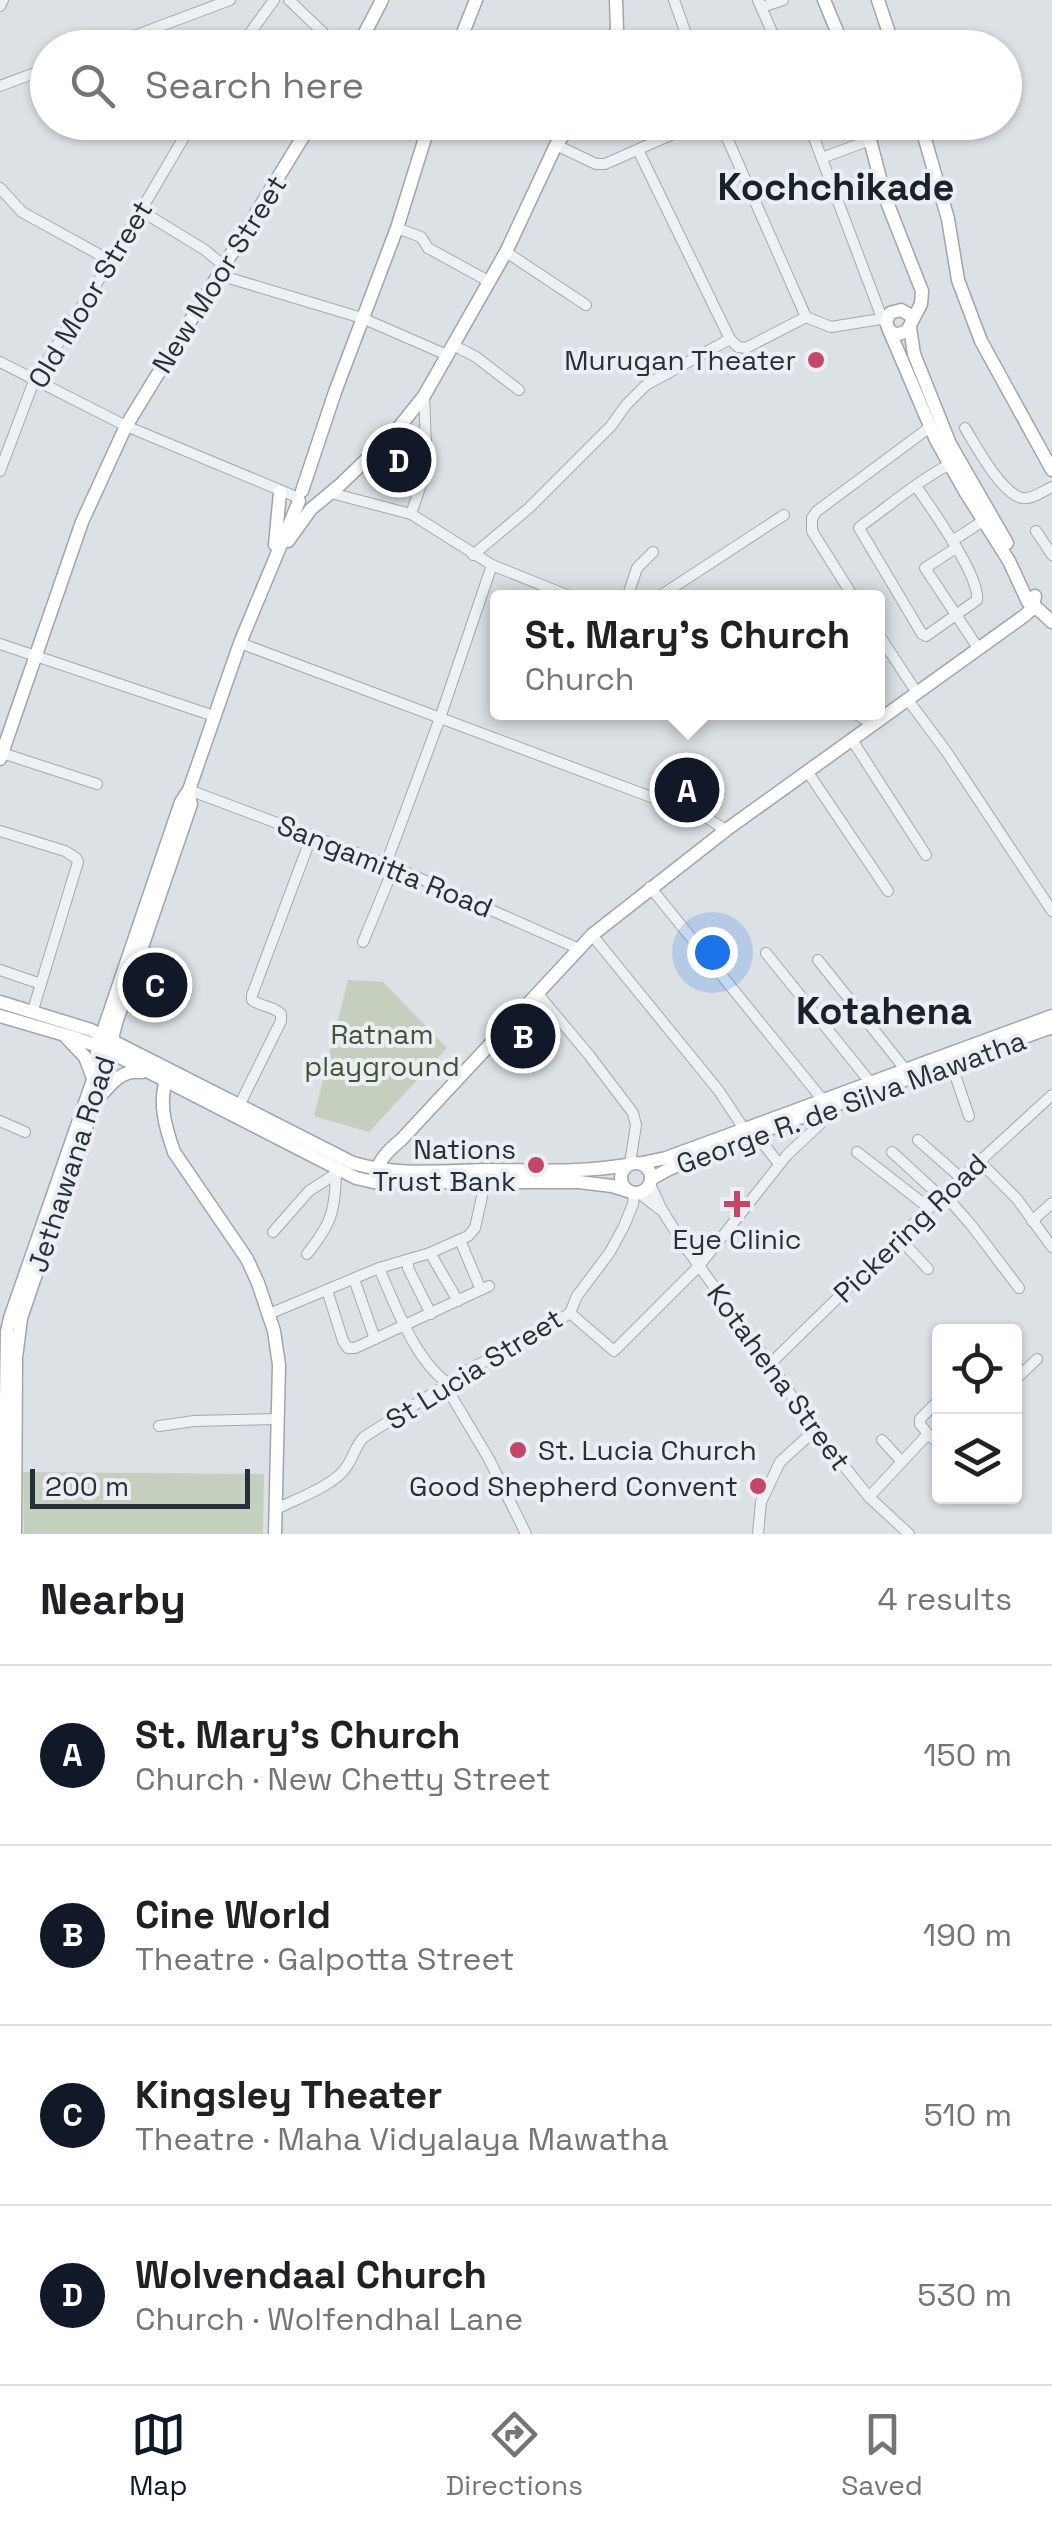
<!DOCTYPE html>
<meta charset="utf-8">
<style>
body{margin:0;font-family:"Space Grotesk",sans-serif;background:#f6f6f6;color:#202124}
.controls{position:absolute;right:30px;bottom:30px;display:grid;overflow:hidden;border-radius:10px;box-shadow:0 2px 8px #0004}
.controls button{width:90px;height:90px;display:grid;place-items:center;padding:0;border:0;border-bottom:2px solid #e0e0e0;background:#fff;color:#202124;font:50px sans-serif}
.scale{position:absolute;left:30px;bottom:25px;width:220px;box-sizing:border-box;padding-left:10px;border:5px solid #27303a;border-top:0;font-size:28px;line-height:35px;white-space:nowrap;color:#27303a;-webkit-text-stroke:8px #ebeff3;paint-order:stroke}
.you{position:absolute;left:712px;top:952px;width:35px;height:35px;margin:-25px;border:8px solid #fff;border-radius:50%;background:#1a73e8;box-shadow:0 0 0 15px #1a73e833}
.badge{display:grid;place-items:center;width:65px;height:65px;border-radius:50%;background:#111827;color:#fff;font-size:32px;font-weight:700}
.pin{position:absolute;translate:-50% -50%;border:5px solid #fff;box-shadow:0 2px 10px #0006}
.popup{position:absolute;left:490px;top:590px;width:395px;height:130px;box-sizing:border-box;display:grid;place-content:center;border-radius:10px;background:#fff;filter:drop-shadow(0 2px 8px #0005);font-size:32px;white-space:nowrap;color:#757577}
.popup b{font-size:38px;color:#202124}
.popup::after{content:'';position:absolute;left:50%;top:100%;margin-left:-20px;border:20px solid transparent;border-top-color:#fff}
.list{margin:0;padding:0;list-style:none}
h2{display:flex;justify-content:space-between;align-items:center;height:130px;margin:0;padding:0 40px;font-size:42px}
h2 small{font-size:32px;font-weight:400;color:#757577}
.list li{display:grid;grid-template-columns:65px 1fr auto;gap:30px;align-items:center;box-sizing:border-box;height:180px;padding:0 40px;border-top:2px solid #e0e0e0}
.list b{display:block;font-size:38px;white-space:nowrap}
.list p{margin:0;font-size:32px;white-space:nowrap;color:#757577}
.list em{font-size:32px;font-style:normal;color:#757577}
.icon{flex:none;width:55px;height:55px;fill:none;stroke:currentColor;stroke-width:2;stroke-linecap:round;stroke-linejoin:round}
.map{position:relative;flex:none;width:1052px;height:1534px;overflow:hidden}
.search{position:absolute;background:#fff;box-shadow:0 2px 8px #0004;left:30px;right:30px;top:30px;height:110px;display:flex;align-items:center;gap:25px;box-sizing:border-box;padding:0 35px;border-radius:55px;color:#757577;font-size:38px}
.sheet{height:850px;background:#fff}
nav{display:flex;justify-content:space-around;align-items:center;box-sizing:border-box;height:140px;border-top:2px solid #e0e0e0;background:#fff;font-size:28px;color:#757577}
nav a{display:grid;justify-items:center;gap:5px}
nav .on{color:#111827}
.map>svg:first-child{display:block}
.park{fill:#c4cfbe}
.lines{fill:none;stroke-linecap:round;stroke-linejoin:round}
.minor-casing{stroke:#a2a8ae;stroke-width:12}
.major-casing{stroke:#9ca6b0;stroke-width:15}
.minor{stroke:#eef1f4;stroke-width:10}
.major{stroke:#fff;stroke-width:12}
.poi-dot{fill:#c44768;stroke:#ebeff3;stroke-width:4}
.labels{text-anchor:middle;stroke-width:8;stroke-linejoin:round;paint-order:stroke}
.street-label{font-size:28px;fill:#27303a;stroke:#ebeff3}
.poi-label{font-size:28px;fill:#27303a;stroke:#ebeff3;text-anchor:end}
.park-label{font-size:28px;fill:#3f5535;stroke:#ebeff3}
.district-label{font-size:38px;font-weight:bold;fill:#19212b;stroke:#ebeff3}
</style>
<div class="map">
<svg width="1052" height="1534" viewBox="0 0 1052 1534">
<rect width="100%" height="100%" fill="#dce1e5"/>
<g class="park">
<polygon points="348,980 383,982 447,1048 369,1132 314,1116"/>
<polygon points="23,1472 264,1474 263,1534 24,1534"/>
</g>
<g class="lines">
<g class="minor-casing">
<g id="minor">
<polyline points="289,0 339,48"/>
<polyline points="674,0 691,48"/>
<polyline points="758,0 779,48"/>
<polyline points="0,6 3,0"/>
<polyline points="762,7 783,0"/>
<polyline points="102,48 230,0"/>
<polyline points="239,48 274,0"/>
<polyline points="0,86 48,68"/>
<polyline points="720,122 806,317 831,327 887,318"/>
<polyline points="808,122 882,318"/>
<polyline points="556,145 596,164 605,164 700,122"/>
<polyline points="638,150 730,339 738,347 746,348 806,317"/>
<polyline points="822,158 870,140"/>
<polyline points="0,188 22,212 111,261"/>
<polyline points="141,211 205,250 224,266"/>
<polyline points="397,228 421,237 428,248 490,282"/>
<polyline points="506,252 586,305"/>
<polyline points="219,275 362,318 447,355"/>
<polyline points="453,345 476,357 519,390"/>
<polyline points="0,362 126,426 299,498"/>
<path d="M965 428C976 446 1001 493 1022 498 1031 500 1043 491 1052 487"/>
<polyline points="0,471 34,381 111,261 193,122"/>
<path d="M916 486C932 510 980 575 977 600L926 636 922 634 859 528 861 526C890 505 918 481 950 464"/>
<polyline points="331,493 411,514 492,565 574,598"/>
<polyline points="411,514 427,467 424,396"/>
<polyline points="1036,531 1052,555"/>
<polyline points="952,541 983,521"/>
<polyline points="956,548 925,568 978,648"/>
<polyline points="473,555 529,508 611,426 626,405 646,385 730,339"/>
<polyline points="627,598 637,568 653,552"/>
<polyline points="657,598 784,515"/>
<polyline points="854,598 812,531 812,518 817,511 930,427"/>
<polyline points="877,632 917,693"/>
<polyline points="240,643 707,818 726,830"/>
<polyline points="0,644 214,716"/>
<polyline points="908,700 946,751 1052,911"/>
<polyline points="853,712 873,725"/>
<polyline points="852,740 926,855"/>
<polyline points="2,753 97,784"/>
<polyline points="807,771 888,891"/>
<polyline points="189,790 394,867 577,948"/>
<polyline points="0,831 65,851 76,858 78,862 33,1010"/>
<polyline points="386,864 440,718 492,565"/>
<polyline points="592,935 719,1091 744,1129"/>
<polyline points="363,942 394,867"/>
<polyline points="766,953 870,1082"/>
<polyline points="818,960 905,1069"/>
<polyline points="0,970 41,984"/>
<polyline points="537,993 589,1055 633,1113 636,1125 630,1163"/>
<polyline points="951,1063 969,1116"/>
<path d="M240 1104 281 1021V1014C274 1006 261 1007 252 1000V995L312 835"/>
<polyline points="0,1121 25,1132"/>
<polyline points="756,1134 779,1164"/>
<polyline points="918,1140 961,1178"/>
<polyline points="857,1152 929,1208"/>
<polyline points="892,1152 941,1197"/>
<polyline points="979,1161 1017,1199 1052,1247"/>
<polyline points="650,1184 662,1210 684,1245 770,1364 815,1430 869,1497 909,1534"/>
<polyline points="639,1193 661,1210"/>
<polyline points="944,1194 972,1226 1019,1288"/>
<polyline points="1032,1221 1052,1203"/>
<polyline points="273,1232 309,1191 340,1171"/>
<polyline points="900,1239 928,1269"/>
<polyline points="460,1240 481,1290"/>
<polyline points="430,1253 458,1301"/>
<path d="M307 1254C331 1224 335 1212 336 1174"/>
<polyline points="408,1260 408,1268 431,1314"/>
<path d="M379 1268C394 1303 418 1368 453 1386L452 1397 489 1459 526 1534"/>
<polyline points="354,1279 375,1339"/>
<polyline points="327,1290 343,1341 348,1348 355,1348 489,1286"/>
<polyline points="570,1313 614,1351 699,1266 787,1155 820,1124 825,1113 822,1099 650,887"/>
<polyline points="269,1314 379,1268 430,1253 468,1236 475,1228 485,1183"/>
<polyline points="770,1364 944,1194 1052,1095"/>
<polyline points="1014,1381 1037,1359"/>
<polyline points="159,1426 194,1421 278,1419"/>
<polyline points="928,1434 920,1424 920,1419 940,1399"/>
<polyline points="882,1440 902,1462"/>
<polyline points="869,1497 928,1434 940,1445"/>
<path d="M276 1509C296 1499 336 1485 347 1466 354 1456 355 1446 364 1437L438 1390 453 1386 466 1371 537 1334 570 1313 577 1296 610 1252 624 1226 633 1204 634 1193"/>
<polyline points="758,1534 761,1502 780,1462 815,1430"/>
</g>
</g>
<g class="major-casing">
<g id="major">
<polyline points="824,0 844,48"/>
<polyline points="878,0 894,48"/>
<polyline points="357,48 382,0"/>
<polyline points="457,48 476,0"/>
<polyline points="610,48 617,29 616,0"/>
<polyline points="873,122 874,130 870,140 885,197 922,291 921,304 907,331 896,335 889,330 886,322 890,313 901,310 908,314"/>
<polyline points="920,122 948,219 958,280 981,341 1052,470"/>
<polyline points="910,328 914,354 950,444 1007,543"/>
<polyline points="889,330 936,440 966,493 1009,561 1028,602 1036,609"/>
<polyline points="302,491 335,392 397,228 430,122"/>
<polyline points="288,541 311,509 341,484 396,431 424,396 506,252 556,145 573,122"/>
<polyline points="275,545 280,492"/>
<polyline points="1038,609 1052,622"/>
<polyline points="0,759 82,522 126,426 312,122"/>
<path d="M0 1002 91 1030 353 1163C395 1176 443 1171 486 1170 533 1170 581 1173 627 1165"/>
<polyline points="0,1016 72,1037 98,1046 356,1178 374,1182 579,1182 612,1186 628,1191"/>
<polyline points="66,1037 85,1057 93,1078"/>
<path d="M167 1077C158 1103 165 1126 174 1152L247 1259 258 1283 274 1331 279 1365 275 1534"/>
<polyline points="99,1090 116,1023 191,804 188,793"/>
<path d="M95 1102C110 1086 119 1069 142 1072"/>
<circle cx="636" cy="1178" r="15"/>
<polyline points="642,1163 666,1158 1052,1016"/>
<polyline points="651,1179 669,1169 741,1139 1052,1027"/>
<path d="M374 1182C377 1162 386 1152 401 1140L592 935 726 830 1024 616 1033 608 1035 596"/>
<polyline points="4,1534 7,1331 10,1318 93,1080 98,1046 181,802 189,790 240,643 299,501"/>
<polyline points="15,1534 16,1358 21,1318 89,1119"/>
</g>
</g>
<use href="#minor" class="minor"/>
<use href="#major" class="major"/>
</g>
<g class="poi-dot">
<circle cx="816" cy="360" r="10"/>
<circle cx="536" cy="1165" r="10"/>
<path d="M732 1189h10v10h10v10h-10v10h-10v-10h-10v-10h10z"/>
<circle cx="518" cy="1450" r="10"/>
<circle cx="758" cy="1486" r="10"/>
</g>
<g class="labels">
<g class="street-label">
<text transform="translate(219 274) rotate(-58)" y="10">New Moor Street</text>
<text transform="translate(90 294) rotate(-59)" y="10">Old Moor Street</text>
<text transform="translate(385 866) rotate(22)" y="10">Sangamitta Road</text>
<text transform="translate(851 1102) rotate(-20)" y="10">George R. de Silva Mawatha</text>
<text transform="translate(71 1164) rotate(-72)" y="10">Jethawana Road</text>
<text transform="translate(910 1228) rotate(-44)" y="10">Pickering Road</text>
<text transform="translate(474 1369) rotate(-32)" y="10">St Lucia Street</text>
<text transform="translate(779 1377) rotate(54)" y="10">Kotahena Street</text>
</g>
<g class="poi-label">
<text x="796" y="370">Murugan Theater</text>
<text x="516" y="1159">Nations<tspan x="516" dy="32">Trust Bank</tspan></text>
<text x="737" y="1249" text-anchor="middle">Eye Clinic</text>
<text x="538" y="1460" text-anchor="start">St. Lucia Church</text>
<text x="738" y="1496">Good Shepherd Convent</text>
</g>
<g class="park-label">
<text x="382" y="1044">Ratnam<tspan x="382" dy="32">playground</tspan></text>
</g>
<g class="district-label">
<text x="836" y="200">Kochchikade</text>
<text x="884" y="1024">Kotahena</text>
</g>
</g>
</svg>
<div class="controls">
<button><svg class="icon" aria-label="locate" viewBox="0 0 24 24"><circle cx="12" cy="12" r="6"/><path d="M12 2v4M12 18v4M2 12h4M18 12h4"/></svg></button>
<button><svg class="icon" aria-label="layers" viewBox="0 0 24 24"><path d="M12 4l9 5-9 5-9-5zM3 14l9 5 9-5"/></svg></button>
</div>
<div class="scale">200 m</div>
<div class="you"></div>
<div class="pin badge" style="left:687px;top:790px">A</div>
<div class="popup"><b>St. Mary's Church</b>Church</div>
<div class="pin badge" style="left:523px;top:1036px">B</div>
<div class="pin badge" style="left:155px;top:985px">C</div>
<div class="pin badge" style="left:399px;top:460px">D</div>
<div class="search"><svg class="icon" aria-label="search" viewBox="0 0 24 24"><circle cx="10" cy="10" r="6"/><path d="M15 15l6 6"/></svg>Search here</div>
</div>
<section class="sheet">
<h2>Nearby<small>4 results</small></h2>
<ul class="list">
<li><span class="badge">A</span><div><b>St. Mary's Church</b><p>Church · New Chetty Street</p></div><em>150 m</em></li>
<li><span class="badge">B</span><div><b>Cine World</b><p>Theatre · Galpotta Street</p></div><em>190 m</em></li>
<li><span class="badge">C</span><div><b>Kingsley Theater</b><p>Theatre · Maha Vidyalaya Mawatha</p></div><em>510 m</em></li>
<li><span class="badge">D</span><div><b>Wolvendaal Church</b><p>Church · Wolfendhal Lane</p></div><em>530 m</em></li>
</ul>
</section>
<nav>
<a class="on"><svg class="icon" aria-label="map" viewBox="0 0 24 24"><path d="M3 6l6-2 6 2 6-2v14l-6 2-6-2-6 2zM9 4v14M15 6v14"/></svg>Map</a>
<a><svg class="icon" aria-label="directions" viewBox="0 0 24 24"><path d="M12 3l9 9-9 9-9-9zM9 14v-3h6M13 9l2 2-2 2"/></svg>Directions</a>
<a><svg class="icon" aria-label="saved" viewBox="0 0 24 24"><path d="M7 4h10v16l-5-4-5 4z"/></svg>Saved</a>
</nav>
